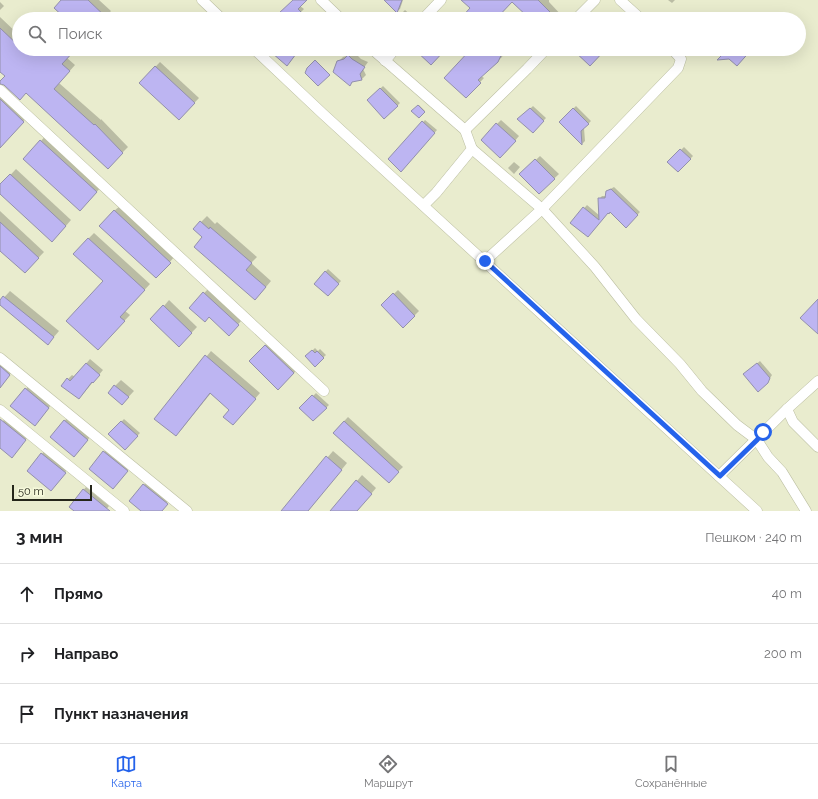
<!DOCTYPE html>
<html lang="ru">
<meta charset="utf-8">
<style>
body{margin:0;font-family:Raleway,sans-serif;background:#f6f6f6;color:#202124}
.scale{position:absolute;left:12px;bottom:10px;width:80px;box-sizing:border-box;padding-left:4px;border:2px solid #25261a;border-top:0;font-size:11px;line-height:14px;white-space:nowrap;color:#25261a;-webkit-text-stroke:3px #f6f9db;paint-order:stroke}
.stop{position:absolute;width:12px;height:12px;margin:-9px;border:3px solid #2563eb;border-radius:50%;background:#fff}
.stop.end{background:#2563eb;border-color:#fff;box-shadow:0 1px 4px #0008}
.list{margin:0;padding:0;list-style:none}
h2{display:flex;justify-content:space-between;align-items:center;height:52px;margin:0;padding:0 16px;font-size:17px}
h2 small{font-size:13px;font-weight:400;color:#757577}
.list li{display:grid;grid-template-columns:26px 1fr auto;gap:12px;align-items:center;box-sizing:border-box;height:60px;padding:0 16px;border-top:1px solid #e0e0e0}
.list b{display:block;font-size:15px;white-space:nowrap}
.list em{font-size:13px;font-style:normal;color:#757577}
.icon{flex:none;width:22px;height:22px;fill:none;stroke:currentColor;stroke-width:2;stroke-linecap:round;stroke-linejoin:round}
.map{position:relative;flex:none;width:818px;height:511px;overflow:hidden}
.search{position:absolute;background:#fff;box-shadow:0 4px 16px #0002;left:12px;right:12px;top:12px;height:44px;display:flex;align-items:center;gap:10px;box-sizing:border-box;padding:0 14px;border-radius:22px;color:#757577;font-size:15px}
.sheet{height:232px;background:#fff}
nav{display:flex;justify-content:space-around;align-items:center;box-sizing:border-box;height:56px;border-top:1px solid #e0e0e0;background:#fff;font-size:11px;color:#757577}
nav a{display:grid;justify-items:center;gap:2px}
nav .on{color:#2563eb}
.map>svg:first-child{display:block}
.shadow{fill:#0003}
.building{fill:#bdb5f2;stroke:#9390ac}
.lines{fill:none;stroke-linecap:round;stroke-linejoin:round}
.minor-casing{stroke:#bcbfa2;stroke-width:11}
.minor{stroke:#fff;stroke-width:10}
.route{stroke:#2563eb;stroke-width:5}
</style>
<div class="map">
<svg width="818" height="511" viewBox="0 0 818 511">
<rect width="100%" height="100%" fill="#e9ecce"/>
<g class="shadow">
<polygon points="63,0 99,0 111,11 104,19 64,19 66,17"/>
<polygon points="295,0 306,0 300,6 304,9 294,19 284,19"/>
<polygon points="385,0 403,0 400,9 397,11"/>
<polygon points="462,0 549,0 549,2 564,18 562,19 531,19 513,1 495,19 461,19 471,8"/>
<polygon points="668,0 675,0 672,3"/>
<polygon points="0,2 4,6 0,10"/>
<polygon points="405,10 415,19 396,19"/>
<polygon points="0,17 19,35 19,49 75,49 67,58 75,65 59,83 101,120 101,119 128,147 108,167 26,91 0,83 6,76 0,70"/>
<polygon points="78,49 92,49 85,56"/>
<polygon points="278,49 296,49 298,50 290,62"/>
<polygon points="468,49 506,49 502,57 481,76 484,78 466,97 470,51"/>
<polygon points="353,51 361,59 368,62 363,69 366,75 362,79 354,80 350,85 338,62 343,57 349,55"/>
<polygon points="160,62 199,98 179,119 140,83"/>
<polygon points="383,86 400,103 385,118 368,100"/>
<polygon points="0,87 29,115 0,148"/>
<polygon points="419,105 425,111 419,117 413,111"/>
<polygon points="533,106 546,118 533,132 519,119"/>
<polygon points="576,106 591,121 584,128 585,141 582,144 560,122"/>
<polygon points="425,120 437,130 404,168 390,159"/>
<polygon points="501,120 519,136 505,153 497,124"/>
<polygon points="46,135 102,186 86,204 41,141"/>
<polygon points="684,147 693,156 678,171 669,162"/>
<polygon points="540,156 559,174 539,193 521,174"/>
<polygon points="514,162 520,167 514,174 508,168"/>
<polygon points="16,169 71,220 58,235 0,193 0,186"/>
<polygon points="614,187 640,212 626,226 610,211 608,212 591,233 572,222 587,205 600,216 599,199 602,196 606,196 607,191"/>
<polygon points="120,206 175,256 162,271 114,211"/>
<polygon points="0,211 44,252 25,272 0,249"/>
<polygon points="207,216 215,224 217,222 257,257 251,263 271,281 261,293 204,237 201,222"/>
<polygon points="94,233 150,284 125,311 130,315 103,343 104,281 88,239"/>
<polygon points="328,269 341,281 328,295 315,283"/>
<polygon points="208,289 242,320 233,330 190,308"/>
<polygon points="398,290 419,311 403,327 382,305"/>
<polygon points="10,291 59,331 53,338 0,304 0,302"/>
<polygon points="169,300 197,327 179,346 164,306"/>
<polygon points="269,341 298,369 278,389 250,361"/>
<polygon points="315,348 318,351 320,349 326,355 315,365 307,356"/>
<polygon points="211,351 260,393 238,419 231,409 211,393 181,430 156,419"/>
<polygon points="90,359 103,370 83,394 68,379 72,375 75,377"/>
<polygon points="760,361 772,375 767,383 747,372"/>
<polygon points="0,362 12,372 0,387"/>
<polygon points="121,380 134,391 122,404 115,386"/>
<polygon points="28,386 51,405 38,422 26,389"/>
<polygon points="316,393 329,405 313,420 301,408"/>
<polygon points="348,417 403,467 388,481 334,432"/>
<polygon points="67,418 90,437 77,453 51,437"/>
<polygon points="5,419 28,437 14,454 0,447 0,424"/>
<polygon points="124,419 140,433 125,448 110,434"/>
<polygon points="107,449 129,468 116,485 104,452"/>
<polygon points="44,451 67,470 54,487 42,454"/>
<polygon points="333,451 347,463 308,511 282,511"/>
<polygon points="362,475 376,488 357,511 332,511"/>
<polygon points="146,482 169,500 161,511 143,511 144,485"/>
<polygon points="86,487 109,506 105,511 76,511 70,506"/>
</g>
<g class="building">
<polygon points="61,0 88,0 108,19 66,19 54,8"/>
<polygon points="293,0 307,0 298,9 302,13 296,19 283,19 278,14"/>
<polygon points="384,0 402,0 397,13"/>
<polygon points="461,0 538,0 557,19 530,19 512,2 496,19 460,19 470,8"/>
<polygon points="0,28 19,46 19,49 76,49 62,64 70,71 54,89 94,125 95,124 123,153 108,169 26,93 20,100 4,85 0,84 0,81 5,76 0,72"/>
<polygon points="276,49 290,49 296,54 287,66 272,53"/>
<polygon points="414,49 446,49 431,65"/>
<polygon points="471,49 504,49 498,62 478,80 481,83 466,98 444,78"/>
<polygon points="572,49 606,49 590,66"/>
<polygon points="728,49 752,49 737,66 729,59 717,60"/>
<polygon points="348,55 352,59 365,67 360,74 362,80 352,82 350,86 333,72 337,61 344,59"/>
<polygon points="315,60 330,75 318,86 305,73 307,68"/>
<polygon points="155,66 195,103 179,120 139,83"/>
<polygon points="380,88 398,106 384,119 367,100"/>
<polygon points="0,99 24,122 0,148"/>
<polygon points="418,105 425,112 419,118 411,111"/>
<polygon points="530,108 544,121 533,133 517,119"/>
<polygon points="573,108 589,124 581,131 582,145 559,122"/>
<polygon points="422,121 435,133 401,172 388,159"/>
<polygon points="496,123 516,141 500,158 481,140"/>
<polygon points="40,140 97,192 80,211 23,159"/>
<polygon points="680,149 691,159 678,172 667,162"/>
<polygon points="535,159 555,179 539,194 519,174"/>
<polygon points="10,174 66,226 52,242 0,194 0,184"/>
<polygon points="611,189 638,215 626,228 610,212 609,214 608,213 588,237 570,223 583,207 599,220 598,198 605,198 606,191"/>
<polygon points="114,210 171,263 156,278 99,226"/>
<polygon points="200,221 209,229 210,227 252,263 246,270 266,287 255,300 194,247 202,237 193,229"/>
<polygon points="0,222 39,258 25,273 0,251"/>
<polygon points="88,238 145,290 120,317 125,321 98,350 66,321 103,281 73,254"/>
<polygon points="325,271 339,284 328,296 314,284"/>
<polygon points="203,292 239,325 229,336 209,317 205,322 189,308"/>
<polygon points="393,293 415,316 403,328 381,305"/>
<polygon points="3,296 54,337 48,345 0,305 0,300"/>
<polygon points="818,299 818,334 800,318"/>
<polygon points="163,305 192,333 179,347 150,319"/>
<polygon points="265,345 294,373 278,390 249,361"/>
<polygon points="312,350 315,353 317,351 324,358 315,367 305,356"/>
<polygon points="205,355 256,399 233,425 223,417 229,410 210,393 176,436 154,419"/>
<polygon points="86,363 100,375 93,383 92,382 79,399 61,386 67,378 70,381"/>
<polygon points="757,363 770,378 768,383 758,392 743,374"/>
<polygon points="0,366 10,375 0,388"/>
<polygon points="114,385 129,397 122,405 108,393"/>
<polygon points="25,388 49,408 35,426 10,406"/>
<polygon points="312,395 327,408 313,421 299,408"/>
<polygon points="0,419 26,440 12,458 0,448"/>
<polygon points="64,420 88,440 74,457 50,437"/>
<polygon points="121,421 138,436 125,450 108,434"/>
<polygon points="344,421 399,472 389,483 333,433"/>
<polygon points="103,451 128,471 113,489 89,469"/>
<polygon points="41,453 66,473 51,491 27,471"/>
<polygon points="326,456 342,470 308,511 281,511"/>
<polygon points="356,480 372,494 357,511 330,511"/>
<polygon points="143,484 168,504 162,511 141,511 129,501"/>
<polygon points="83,489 110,511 74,511 69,507"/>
</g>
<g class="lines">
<g class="minor-casing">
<g id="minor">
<polyline points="202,0 222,19"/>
<polyline points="321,0 341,19"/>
<polyline points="620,0 641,19"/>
<polyline points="423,19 441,0"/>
<polyline points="576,19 595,0"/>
<polyline points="254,49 322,113 757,511"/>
<polyline points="372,49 465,130 472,149 436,193 424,205"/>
<polyline points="672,49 681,59 678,68 542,209 595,267 636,319 680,364 702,391 737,425 757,440 768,457 782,472 806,511"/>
<polyline points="385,61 395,49"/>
<polyline points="0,90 324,391"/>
<polyline points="465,130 527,69 546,49"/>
<polyline points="472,149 542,209 485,261"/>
<polyline points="0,358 187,511"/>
<polyline points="818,381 787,409 793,422 818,447"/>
<polyline points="0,410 124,511"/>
<polyline points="719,476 787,409"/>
</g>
</g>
<use href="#minor" class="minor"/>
</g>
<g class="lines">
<polyline class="route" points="485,261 720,476 757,440 763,432"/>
</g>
</svg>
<div class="scale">50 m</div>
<div class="stop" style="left:763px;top:432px"></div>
<div class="stop end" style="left:485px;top:261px"></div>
<div class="search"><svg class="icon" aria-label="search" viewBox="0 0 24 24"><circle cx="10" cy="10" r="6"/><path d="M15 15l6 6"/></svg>Поиск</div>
</div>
<section class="sheet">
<h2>3 мин<small>Пешком · 240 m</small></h2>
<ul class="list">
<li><svg class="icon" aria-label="ahead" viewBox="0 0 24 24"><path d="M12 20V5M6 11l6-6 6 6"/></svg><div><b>Прямо</b></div><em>40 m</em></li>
<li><svg class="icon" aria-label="right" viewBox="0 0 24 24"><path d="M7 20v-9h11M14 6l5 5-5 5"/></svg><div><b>Направо</b></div><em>200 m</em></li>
<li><svg class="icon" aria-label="arrive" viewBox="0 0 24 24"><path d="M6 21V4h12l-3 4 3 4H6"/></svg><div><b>Пункт назначения</b></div></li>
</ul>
</section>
<nav>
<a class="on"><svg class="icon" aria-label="map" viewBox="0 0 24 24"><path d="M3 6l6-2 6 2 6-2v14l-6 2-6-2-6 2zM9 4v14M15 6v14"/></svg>Карта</a>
<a><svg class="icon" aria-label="directions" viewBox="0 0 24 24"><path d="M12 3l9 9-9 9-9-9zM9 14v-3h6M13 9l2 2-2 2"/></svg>Маршрут</a>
<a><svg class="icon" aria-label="saved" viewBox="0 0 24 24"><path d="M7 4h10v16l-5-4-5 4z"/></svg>Сохранённые</a>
</nav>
